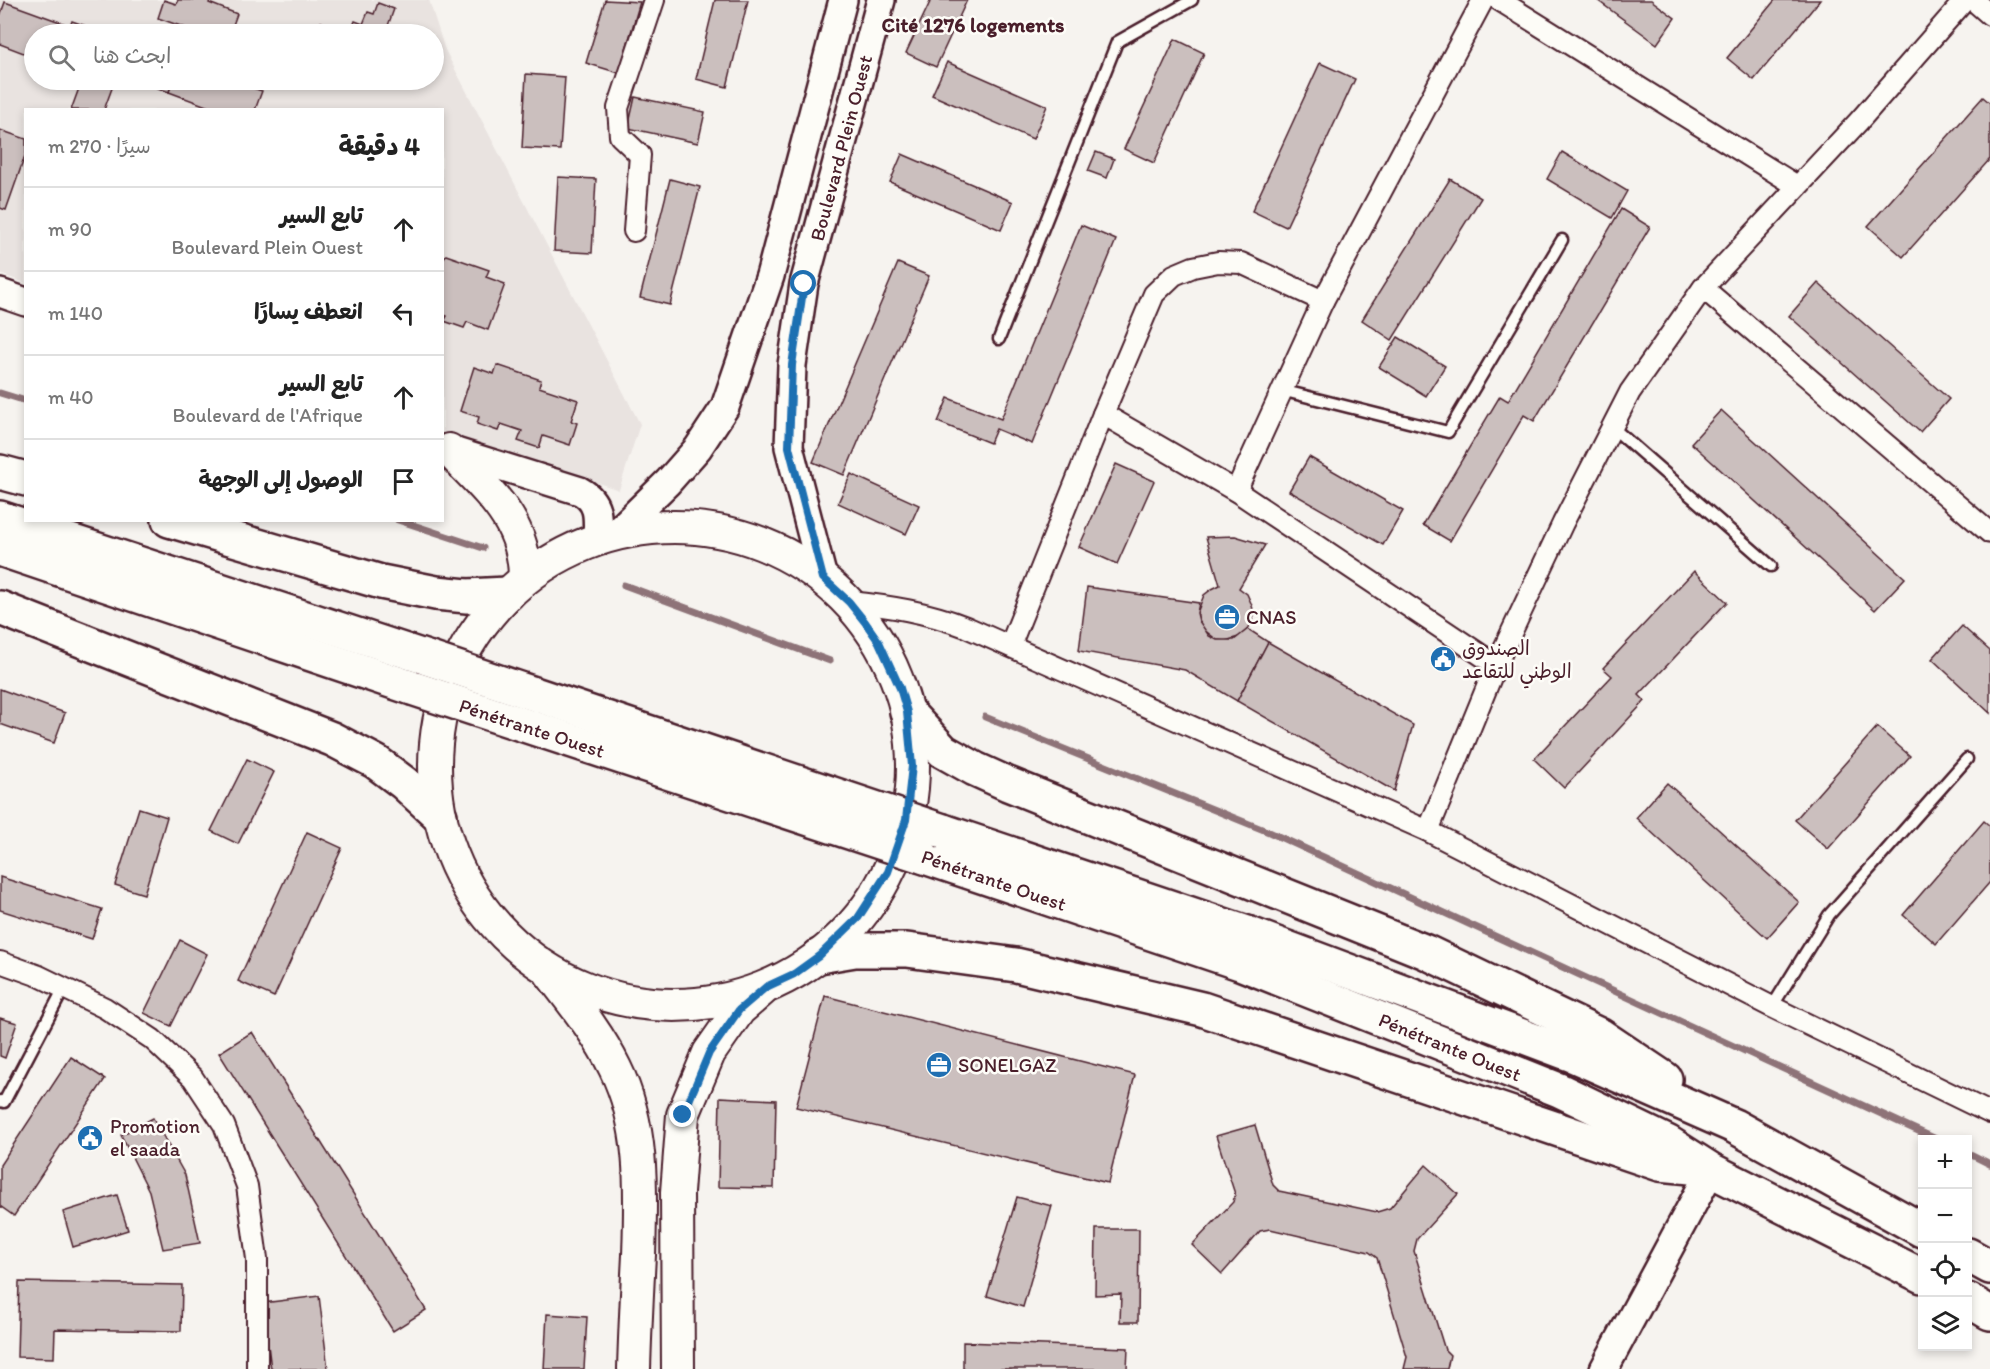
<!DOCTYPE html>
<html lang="ar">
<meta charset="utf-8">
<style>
body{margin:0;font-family:Itim,"Playpen Sans Arabic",sans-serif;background:#f6f6f6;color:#222;direction:rtl}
.controls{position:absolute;right:18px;bottom:18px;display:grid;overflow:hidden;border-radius:0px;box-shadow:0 3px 9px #0003}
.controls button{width:54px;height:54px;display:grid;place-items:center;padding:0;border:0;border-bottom:2px solid #e0e0e0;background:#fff;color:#222;font:30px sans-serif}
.stop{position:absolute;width:18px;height:18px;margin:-14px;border:4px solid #1f6fb2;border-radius:50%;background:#fff}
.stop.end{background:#1f6fb2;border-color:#fff;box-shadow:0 2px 6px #0008}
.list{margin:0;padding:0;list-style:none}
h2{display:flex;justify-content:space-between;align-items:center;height:78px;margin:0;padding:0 24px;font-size:26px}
h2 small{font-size:20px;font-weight:400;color:#767676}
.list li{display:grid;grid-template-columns:39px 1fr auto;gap:18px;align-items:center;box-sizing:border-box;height:84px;padding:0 24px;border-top:2px solid #e0e0e0}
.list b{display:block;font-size:22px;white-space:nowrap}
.list p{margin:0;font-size:20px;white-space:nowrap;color:#767676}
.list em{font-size:20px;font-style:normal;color:#767676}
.icon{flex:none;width:33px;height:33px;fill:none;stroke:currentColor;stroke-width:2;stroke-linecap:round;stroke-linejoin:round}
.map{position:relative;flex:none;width:1990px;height:1369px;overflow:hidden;direction:ltr}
.search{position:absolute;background:#fff;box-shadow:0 3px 9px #0003;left:24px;top:24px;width:420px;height:66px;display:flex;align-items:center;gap:15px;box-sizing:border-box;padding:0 21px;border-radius:33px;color:#767676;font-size:22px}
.panel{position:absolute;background:#fff;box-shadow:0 3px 9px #0003;left:24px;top:108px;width:420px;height:414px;border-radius:0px;direction:rtl}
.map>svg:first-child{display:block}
.built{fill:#e9e3e0;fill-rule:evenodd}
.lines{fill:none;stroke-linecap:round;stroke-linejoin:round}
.stream{stroke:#8e7378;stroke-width:7}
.building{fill:#cbbfbe;stroke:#4a1f2b;stroke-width:1.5}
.lane-casing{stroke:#4a1f2b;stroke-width:15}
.street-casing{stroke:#4a1f2b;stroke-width:24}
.secondary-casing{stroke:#4a1f2b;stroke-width:32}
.primary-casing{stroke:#4a1f2b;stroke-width:36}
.highway-casing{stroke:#4a1f2b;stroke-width:38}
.lane{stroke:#fdfcf7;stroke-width:10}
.street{stroke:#fdfcf7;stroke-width:20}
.secondary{stroke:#fdfcf7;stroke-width:27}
.primary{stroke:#fdfcf7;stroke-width:32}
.highway{stroke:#fdfcf7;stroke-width:33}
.highway-bridge-casing{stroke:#4a1f2b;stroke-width:38;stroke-linecap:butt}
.highway-bridge{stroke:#fdfcf7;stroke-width:33}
.route{stroke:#1f6fb2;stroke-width:8}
.labels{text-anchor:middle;stroke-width:5;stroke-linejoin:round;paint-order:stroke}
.street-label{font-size:20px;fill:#4a1f2b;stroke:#fdfcf7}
.poi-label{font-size:20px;fill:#4a1f2b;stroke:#fdfcf7;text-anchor:start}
.neighbourhood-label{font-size:21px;font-weight:bold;fill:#4a1f2b;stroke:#fdfcf7}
</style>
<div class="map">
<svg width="1990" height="1369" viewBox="0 0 1990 1369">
<rect width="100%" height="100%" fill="#f6f3ef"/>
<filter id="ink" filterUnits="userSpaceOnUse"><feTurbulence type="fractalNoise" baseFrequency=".0167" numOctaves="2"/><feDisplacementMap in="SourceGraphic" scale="12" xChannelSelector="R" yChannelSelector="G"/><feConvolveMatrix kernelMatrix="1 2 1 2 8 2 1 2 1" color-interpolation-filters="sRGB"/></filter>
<g filter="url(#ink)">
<path class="built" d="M0 0H429L445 50 640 424 619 490 443 431 442 110H26L25 283 0 274ZM34 34H434V80H34Z"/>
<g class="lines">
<g class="stream">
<polyline points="0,393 26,401"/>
<polyline points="398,520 483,548"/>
<polyline points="624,585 830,661"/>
<polyline points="985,717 1269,832 1938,1140"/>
<polyline points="1968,1153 1990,1164"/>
</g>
</g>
<g class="building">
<polygon points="164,0 176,4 178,0 210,0 209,3 237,14 233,25 242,28 241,33 246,34 203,34 158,18"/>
<polygon points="605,0 640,2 619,73 586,63"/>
<polygon points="715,0 748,0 727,87 696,79"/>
<polygon points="931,0 967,0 936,67 906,53"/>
<polygon points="1597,0 1651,0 1675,18 1657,44"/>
<polygon points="1775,0 1820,0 1754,80 1727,58"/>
<polygon points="5,2 71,26 67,34 34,34 34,57 0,44 0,16"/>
<polygon points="378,3 394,9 385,34 294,34 296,30 305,33 306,30 317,33 321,22 350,33 355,21 363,24 368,12 374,14"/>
<polygon points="72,21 100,31 99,34 67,34"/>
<polygon points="1175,39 1204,53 1154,163 1124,149"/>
<polygon points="947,62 1047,106 1033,139 932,95"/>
<polygon points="1320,63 1355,79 1286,227 1252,211"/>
<polygon points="526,74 565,77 560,150 522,148"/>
<polygon points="82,80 115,80 104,110 71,110"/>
<polygon points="136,80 173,80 169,92"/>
<polygon points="173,80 230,80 262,91 255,110 217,110 169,92"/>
<polygon points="635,97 705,112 698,143 628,128"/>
<polygon points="1983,97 1990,103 1990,159 1903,257 1868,226"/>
<polygon points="0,130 26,139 26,153 6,210 0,208"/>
<polygon points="1096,152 1114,159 1107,178 1088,171"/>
<polygon points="1562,152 1627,191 1612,218 1547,179"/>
<polygon points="902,154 1013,202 1001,230 890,182"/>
<polygon points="558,177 596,179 592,253 554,251"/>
<polygon points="670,179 700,187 670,305 640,298"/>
<polygon points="1450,179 1481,198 1392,340 1362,320"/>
<polygon points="1621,209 1650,227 1534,421 1524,415 1450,541 1423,525 1500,396 1508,401"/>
<polygon points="1081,225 1116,240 1032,444 996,429 990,443 938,422 948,398 1001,419"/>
<polygon points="446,255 489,270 486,277 505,284 488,330 467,322 464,328 444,321 447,316 442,314 442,260"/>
<polygon points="898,263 929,276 844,475 813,462"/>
<polygon points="1818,283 1949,399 1920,432 1789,316"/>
<polygon points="1398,337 1445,366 1426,396 1379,367"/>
<polygon points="497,365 541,380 539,387 578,400 571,421 577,423 570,445 543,436 539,448 518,441 522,431 501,424 498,431 477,424 479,417 460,411 474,367 494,374"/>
<polygon points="1721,410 1905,578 1875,610 1691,443"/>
<polygon points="1309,457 1403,511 1383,545 1289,491"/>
<polygon points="1116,464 1154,481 1117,564 1079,547"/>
<polygon points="851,474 919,505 906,534 838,503"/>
<polygon points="1235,536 1265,545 1239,588 1247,594 1251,603 1254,612 1252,622 1248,629 1242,636 1225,641 1217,640 1203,629 1199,621 1197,613 1204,595 1212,589 1220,585 1206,537"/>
<polygon points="1694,571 1727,602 1639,695 1645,701 1564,788 1534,759 1612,676 1603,668"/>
<polygon points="1087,587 1199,603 1197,613 1199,621 1209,636 1217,640 1234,640 1248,629 1268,642 1237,701 1185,670 1079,651"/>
<polygon points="1962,626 1990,651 1990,713 1932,659"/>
<polygon points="1268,642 1413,725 1394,791 1237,701"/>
<polygon points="0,689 65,713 54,743 0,724"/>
<polygon points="1877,727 1910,756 1828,849 1795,820"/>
<polygon points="247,759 274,772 238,844 211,831"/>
<polygon points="1667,783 1799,902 1767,938 1636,818"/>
<polygon points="139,808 167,817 144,894 115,885"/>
<polygon points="1984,821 1990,826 1990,882 1936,944 1903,915"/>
<polygon points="307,832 342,848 274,997 238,981"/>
<polygon points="0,877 102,909 92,939 0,910"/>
<polygon points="180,940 207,954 171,1026 144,1013"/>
<polygon points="825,996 1135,1075 1108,1183 796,1107"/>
<polygon points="0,1018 17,1023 5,1058 0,1056"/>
<polygon points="252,1032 426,1310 393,1331 219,1053"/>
<polygon points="71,1057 105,1079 14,1216 0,1206 0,1165"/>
<polygon points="720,1097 776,1100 774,1188 718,1187"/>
<polygon points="153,1118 185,1175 200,1243 163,1249 149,1191 121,1135"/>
<polygon points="1255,1125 1273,1185 1279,1191 1377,1212 1390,1208 1426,1165 1458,1194 1417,1239 1414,1251 1445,1350 1450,1355 1447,1369 1404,1369 1407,1357 1377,1258 1369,1252 1270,1229 1260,1231 1222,1274 1192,1245 1233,1202 1235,1194 1216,1136"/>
<polygon points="117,1195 128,1230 73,1247 63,1212"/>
<polygon points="1017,1197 1052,1206 1023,1307 987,1296"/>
<polygon points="1096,1229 1139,1229 1138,1322 1120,1322 1121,1294 1095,1295"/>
<polygon points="19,1282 182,1285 181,1331 55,1329 54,1358 17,1357"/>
<polygon points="319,1296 328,1369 271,1369 263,1303"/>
<polygon points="547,1314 587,1317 584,1369 544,1369"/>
<polygon points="963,1342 1128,1348 1127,1369 963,1369"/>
</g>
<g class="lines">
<g class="lane-casing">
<g id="lane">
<polyline points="999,339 1117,42 1192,0"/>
<polyline points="1281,390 1448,432 1562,240"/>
<polyline points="1612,427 1771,566"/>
<polyline points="1772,1007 1829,915 1967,759"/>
<polyline points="0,1101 4,1102 64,988"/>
</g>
</g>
<g class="street-casing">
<g id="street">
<polyline points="1499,0 1797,186"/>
<polyline points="1973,0 1990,15"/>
<polyline points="634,231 640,155 620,136 618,108 654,0"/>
<polyline points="1703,288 1990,533"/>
<polyline points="1103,414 1236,491 1496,665"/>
<polyline points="1236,491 1323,301 1483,0"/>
<path d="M849 602C890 606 927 612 966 627L1428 831 1772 1007 1990 1113"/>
<polyline points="1010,646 1103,414 1154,294 1174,275 1193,267 1218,262 1241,263 1323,301"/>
<polyline points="1428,831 1496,665 1563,523 1630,392 1703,288 1859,121 1965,0"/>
<polyline points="0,962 39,976 105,1008 152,1039 193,1078 224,1125 247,1186 257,1259 257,1369"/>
</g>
</g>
<g class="secondary-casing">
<g id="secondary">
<polyline points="0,293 26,302"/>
<path d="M446 449 580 491C600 502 598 518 597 539"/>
<polyline points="616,533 668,482 698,448 725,407 770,276 843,0"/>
<polyline points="823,578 789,447 792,365 804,284 881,0"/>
<polyline points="1604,1369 1711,1170"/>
</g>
</g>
<g class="primary-casing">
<g id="primary">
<path d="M449 450C486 490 525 519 525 578"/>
<circle cx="674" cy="766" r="239"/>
<path d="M551 974C574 1004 598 1033 615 1068 644 1126 641 1192 639 1255 637 1293 635 1331 634 1369"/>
<polyline points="678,1369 677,1192 683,1115 709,1053 739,1010 762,990"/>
</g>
</g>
<g class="highway-casing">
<g id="highway">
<polyline points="0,472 26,479"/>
<polyline points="0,518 427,658"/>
<polyline points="169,520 381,582 436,593 467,596 507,594"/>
<polyline points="0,549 412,688"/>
<polyline points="0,608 332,739 376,762 404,783 440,816"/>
<polyline points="907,712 943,751 975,769 1008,784 1426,952 1601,1036 1665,1079"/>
<polyline points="943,831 1247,933 1570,1054 1734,1126 1922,1230"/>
<polyline points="922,856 1240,963 1559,1090 1667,1142 1711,1170 1922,1276"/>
<polyline points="819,956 855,950 907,950 1016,965 1202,1009 1660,1164 1701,1168"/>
<polyline points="1968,1255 1990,1267"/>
<polyline points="1968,1300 1990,1313"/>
</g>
</g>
<use href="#lane" class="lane"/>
<use href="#street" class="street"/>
<use href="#secondary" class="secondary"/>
<use href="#primary" class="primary"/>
<use href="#highway" class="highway"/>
<g class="highway-bridge-casing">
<g id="highway-bridge">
<polyline points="427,658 943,831"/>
<polyline points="412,688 922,856"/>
</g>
</g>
<use href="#highway-bridge" class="highway-bridge"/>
</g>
</g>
<g class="lines" filter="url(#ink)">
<polyline class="route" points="683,1115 709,1053 739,1010 766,987 794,974 819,956 858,918 888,872 906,820 912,766 907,712 900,688 879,642 865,622 849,602 823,578 789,447 792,365 804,284"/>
</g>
<defs>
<g id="office-disc" transform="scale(1.35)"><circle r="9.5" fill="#1f6fb2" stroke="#fdfcf7"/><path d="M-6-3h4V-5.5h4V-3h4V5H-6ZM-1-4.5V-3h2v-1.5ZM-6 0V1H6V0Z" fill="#fff"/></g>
<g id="civic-disc" transform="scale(1.35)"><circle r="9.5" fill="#1f6fb2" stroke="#fdfcf7"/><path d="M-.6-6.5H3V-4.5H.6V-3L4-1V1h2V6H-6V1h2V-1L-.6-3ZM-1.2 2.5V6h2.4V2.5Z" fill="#fff"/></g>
</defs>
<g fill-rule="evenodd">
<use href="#office-disc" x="1227" y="617"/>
<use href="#civic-disc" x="1443" y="659"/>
<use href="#office-disc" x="939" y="1065"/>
<use href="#civic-disc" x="90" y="1138"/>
</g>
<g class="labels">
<g class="street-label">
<text transform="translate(841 148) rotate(-75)" y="7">Boulevard Plein Ouest</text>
<text transform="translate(532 728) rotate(18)" y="7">Pénétrante Ouest</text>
<text transform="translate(994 880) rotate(19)" y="7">Pénétrante Ouest</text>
<text transform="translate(1450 1047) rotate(22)" y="7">Pénétrante Ouest</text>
</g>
<g class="poi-label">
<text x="1246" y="624">CNAS</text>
<text x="1462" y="655">الصندوق<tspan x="1462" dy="23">الوطني للتقاعد</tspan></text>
<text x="958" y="1072">SONELGAZ</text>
<text x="110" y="1133">Promotion<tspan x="110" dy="23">el saada</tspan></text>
</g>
<g class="neighbourhood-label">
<text x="973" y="32">Cité 1276 logements</text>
</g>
</g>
</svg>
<div class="controls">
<button>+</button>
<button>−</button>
<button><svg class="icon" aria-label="locate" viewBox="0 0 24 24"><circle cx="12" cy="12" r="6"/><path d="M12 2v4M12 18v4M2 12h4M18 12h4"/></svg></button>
<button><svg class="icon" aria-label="layers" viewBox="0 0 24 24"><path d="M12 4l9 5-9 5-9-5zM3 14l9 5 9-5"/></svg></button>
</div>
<div class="stop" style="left:804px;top:284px"></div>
<div class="stop end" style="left:683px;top:1115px"></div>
<div class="search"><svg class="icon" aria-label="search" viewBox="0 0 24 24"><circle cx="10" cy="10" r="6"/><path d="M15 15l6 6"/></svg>ابحث هنا</div>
<section class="panel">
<h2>4 دقيقة<small>سيرًا · 270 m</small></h2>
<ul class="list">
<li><svg class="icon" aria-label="ahead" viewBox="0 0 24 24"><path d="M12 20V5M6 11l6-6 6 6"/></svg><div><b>تابع السير</b><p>Boulevard Plein Ouest</p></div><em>90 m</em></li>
<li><svg class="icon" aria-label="left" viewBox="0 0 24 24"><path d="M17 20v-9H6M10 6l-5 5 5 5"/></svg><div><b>انعطف يسارًا</b></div><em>140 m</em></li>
<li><svg class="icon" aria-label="ahead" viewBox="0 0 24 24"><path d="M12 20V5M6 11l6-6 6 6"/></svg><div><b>تابع السير</b><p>Boulevard de l'Afrique</p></div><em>40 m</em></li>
<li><svg class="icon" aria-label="arrive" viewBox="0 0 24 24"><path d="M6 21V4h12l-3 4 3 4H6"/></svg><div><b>الوصول إلى الوجهة</b></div></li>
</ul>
</section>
</div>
